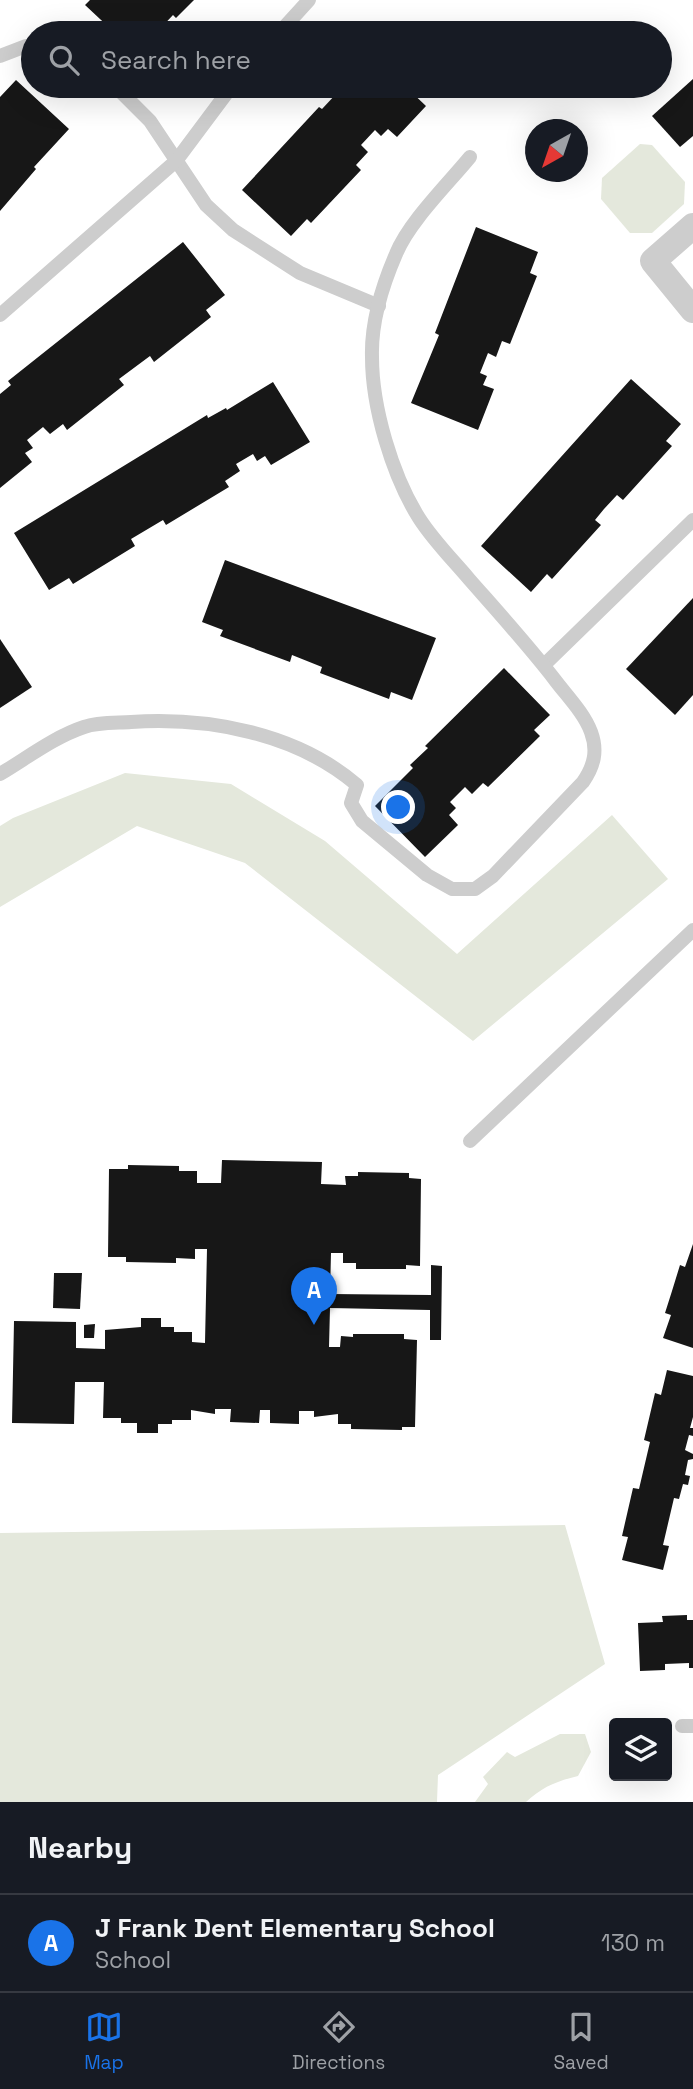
<!DOCTYPE html>
<style>
body{margin:0;font-family:"Space Grotesk",sans-serif;background:#242831;color:#f1f3f6}
.controls{position:absolute;right:21px;bottom:21px;display:grid;overflow:hidden;border-radius:7px;box-shadow:0 7px 28px #0002}
.controls button{width:63px;height:63px;display:grid;place-items:center;padding:0;border:0;border-bottom:2px solid #363941;background:#171b24;color:#f1f3f6;font:35px sans-serif}
.compass{position:absolute;left:525px;top:119px;width:63px;height:63px;border-radius:50%;background:#171b24;box-shadow:0 7px 28px #0002;rotate:220deg}
.you{position:absolute;left:399px;top:808px;width:24px;height:24px;margin:-18px;border:5px solid #fff;border-radius:50%;background:#1a73e8;box-shadow:0 0 0 10px #1a73e833}
.badge{display:grid;place-items:center;width:46px;height:46px;border-radius:50%;background:#1a73e8;color:#fff;font-size:23px;font-weight:700}
.pin{position:absolute;translate:-50% -58px;filter:drop-shadow(0 2px 4px #0008)}
.pin::after{content:'';position:absolute;top:37px;width:24px;height:21px;background:inherit;clip-path:polygon(0 0,100% 0,50% 100%)}
.list{margin:0;padding:0;list-style:none}
h2{display:flex;justify-content:space-between;align-items:center;height:91px;margin:0;padding:0 28px;font-size:30px}
h2 small{font-size:23px;font-weight:400;color:#9ea1a6}
.list li{display:grid;grid-template-columns:46px 1fr auto;gap:21px;align-items:center;box-sizing:border-box;height:98px;padding:0 28px;border-top:2px solid #363941}
.list b{display:block;font-size:26px;white-space:nowrap}
.list p{margin:0;font-size:23px;white-space:nowrap;color:#9ea1a6}
.list em{font-size:23px;font-style:normal;color:#9ea1a6}
.icon{flex:none;width:38px;height:38px;fill:none;stroke:currentColor;stroke-width:2;stroke-linecap:round;stroke-linejoin:round}
.map{position:relative;flex:none;width:693px;height:1802px;overflow:hidden}
.search{position:absolute;background:#171b24;box-shadow:0 7px 28px #0002;left:21px;right:21px;top:21px;height:77px;display:flex;align-items:center;gap:18px;box-sizing:border-box;padding:0 24px;border-radius:38px;color:#9ea1a6;font-size:26px}
.sheet{height:189px;background:#171b24}
nav{display:flex;justify-content:space-around;align-items:center;box-sizing:border-box;height:98px;border-top:2px solid #363941;background:#171b24;font-size:19px;color:#9ea1a6}
nav a{display:grid;justify-items:center;gap:4px}
nav .on{color:#1a73e8}
.map>svg:first-child{display:block}
.green{fill:#e4e8dc}
.building{fill:#171717}
.lines{fill:none;stroke-linecap:round;stroke-linejoin:round}
.service{stroke:#cdcdcd;stroke-width:14}
.minor{stroke:#cdcdcd;stroke-width:26}
</style>
<div class="map">
<svg width="693" height="1802" viewBox="0 0 693 1802">
<rect width="100%" height="100%" fill="#fff"/>
<g class="green">
<polygon points="640,144 652,145 685,182 684,204 652,233 630,233 601,199 602,178"/>
<polygon points="125,773 231,784 325,841 457,954 612,815 668,879 473,1041 245,863 137,826 0,907 0,826 13,818"/>
<polygon points="565,1525 605,1664 438,1775 437,1802 0,1802 0,1533"/>
<path d="M560 1734H585L591 1752 578 1776C557 1781 542 1787 526 1802H475L488 1784 483 1777 507 1752 515 1757Z"/>
</g>
<g class="building">
<polygon points="90,0 194,0 176,18 173,15 156,33 115,33 85,5"/>
<polygon points="693,79 693,136 680,147 652,116"/>
<polygon points="16,80 69,129 34,167 36,169 0,211 0,97"/>
<polygon points="348,86 405,86 426,106 397,137 388,129 381,136 375,130 361,145 368,152 356,165 361,170 311,223 307,219 291,236 242,190 319,107 322,109 337,93 339,95"/>
<polygon points="476,227 538,252 530,273 537,276 510,344 502,341 496,357 488,353 480,373 487,376 483,385 494,389 478,430 411,403 439,335 435,333"/>
<polygon points="183,242 225,295 206,310 211,317 154,362 150,356 119,379 124,385 67,430 63,424 50,434 43,427 27,440 33,448 25,453 32,462 0,488 0,394 11,385 8,381"/>
<polygon points="631,379 681,424 666,441 672,446 623,500 617,495 604,509 595,520 601,525 552,579 547,574 531,592 481,546"/>
<polygon points="273,382 310,442 271,465 265,456 257,461 253,454 236,464 240,471 225,481 229,487 166,525 163,520 131,539 135,546 73,584 69,578 49,590 14,533 207,415 208,418 226,408 227,410"/>
<polygon points="225,560 436,638 412,700 391,692 389,699 320,673 322,667 292,655 290,662 220,636 223,630 202,622"/>
<polygon points="693,598 693,695 675,715 626,669"/>
<polygon points="0,639 32,687 0,708"/>
<polygon points="504,668 550,715 534,730 540,736 488,787 483,783 472,794 465,787 450,802 456,808 449,815 458,825 425,857 375,806 413,768 410,765 428,748 425,746"/>
<polygon points="222,1160 322,1162 321,1184 346,1185 345,1176 358,1176 358,1172 409,1173 409,1178 421,1179 420,1266 406,1265 406,1269 356,1269 356,1263 343,1263 343,1253 331,1253 330,1294 431,1295 431,1265 442,1266 441,1340 430,1340 430,1310 330,1308 329,1347 340,1347 341,1336 353,1337 353,1334 404,1334 404,1339 417,1340 415,1427 402,1427 402,1430 351,1429 351,1424 338,1424 338,1414 314,1417 314,1411 299,1411 299,1424 270,1423 270,1410 260,1410 259,1423 230,1422 231,1409 215,1409 215,1414 191,1410 191,1420 172,1420 172,1424 158,1424 158,1433 137,1433 137,1423 121,1423 121,1418 103,1418 104,1382 75,1382 74,1424 12,1423 14,1321 76,1322 76,1348 105,1349 105,1330 141,1327 141,1318 161,1318 161,1327 174,1327 174,1332 192,1332 192,1342 205,1343 207,1249 195,1249 195,1259 176,1258 176,1263 126,1262 126,1257 108,1257 109,1169 128,1169 128,1165 179,1166 179,1171 197,1171 197,1183 221,1183"/>
<polygon points="693,1244 693,1348 663,1338 671,1315 665,1313 672,1291 680,1265 685,1267"/>
<polygon points="54,1273 82,1273 80,1309 53,1308"/>
<polygon points="95,1324 94,1338 84,1338 84,1325"/>
<polygon points="667,1370 693,1376 693,1417 690,1428 693,1428 693,1436 689,1435 685,1450 693,1454 693,1459 688,1460 685,1475 690,1476 688,1485 683,1484 679,1499 674,1498 663,1545 669,1546 663,1570 622,1560 628,1537 622,1536 633,1488 639,1489 650,1442 644,1440 655,1393 661,1395"/>
<polygon points="687,1615 687,1620 693,1620 693,1668 689,1668 689,1663 665,1664 665,1670 640,1671 638,1623 663,1622 662,1616"/>
</g>
<g class="lines">
<g class="service">
<polyline points="279,33 309,0"/>
<polyline points="0,56 26,46 33,46"/>
<polyline points="115,86 150,121 206,205 233,230 300,273 379,306"/>
<polyline points="0,315 176,161 232,86"/>
<polyline points="544,665 693,520"/>
<path d="M0 774C27 758 54 737 84 727 98 722 116 723 131 722 209 717 296 733 357 785L351 803 362 821 427 875 452 889H475L493 876 583 782C594 766 598 751 591 732 584 713 567 696 555 680 528 645 498 612 469 579 452 559 433 540 419 518 392 475 372 407 372 357 371 323 383 284 396 254 409 222 447 185 470 157"/>
<polyline points="470,1141 693,930"/>
<polyline points="682,1726 693,1726"/>
</g>
<polyline class="minor" points="693,226 653,261 693,310"/>
</g>
</svg>
<div class="controls">
<button><svg class="icon" aria-label="layers" viewBox="0 0 24 24"><path d="M12 4l9 5-9 5-9-5zM3 14l9 5 9-5"/></svg></button>
</div>
<svg class="compass" viewBox="-18 -18 36 36"><path d="M0-13l5 13h-10z" fill="#e53935"/><path d="M0 13l5-13h-10z" fill="#9ea1a6"/></svg>
<div class="you"></div>
<div class="pin badge" style="left:314px;top:1325px">A</div>
<div class="search"><svg class="icon" aria-label="search" viewBox="0 0 24 24"><circle cx="10" cy="10" r="6"/><path d="M15 15l6 6"/></svg>Search here</div>
</div>
<section class="sheet">
<h2>Nearby<small></small></h2>
<ul class="list">
<li><span class="badge">A</span><div><b>J Frank Dent Elementary School</b><p>School</p></div><em>130 m</em></li>
</ul>
</section>
<nav>
<a class="on"><svg class="icon" aria-label="map" viewBox="0 0 24 24"><path d="M3 6l6-2 6 2 6-2v14l-6 2-6-2-6 2zM9 4v14M15 6v14"/></svg>Map</a>
<a><svg class="icon" aria-label="directions" viewBox="0 0 24 24"><path d="M12 3l9 9-9 9-9-9zM9 14v-3h6M13 9l2 2-2 2"/></svg>Directions</a>
<a><svg class="icon" aria-label="saved" viewBox="0 0 24 24"><path d="M7 4h10v16l-5-4-5 4z"/></svg>Saved</a>
</nav>
